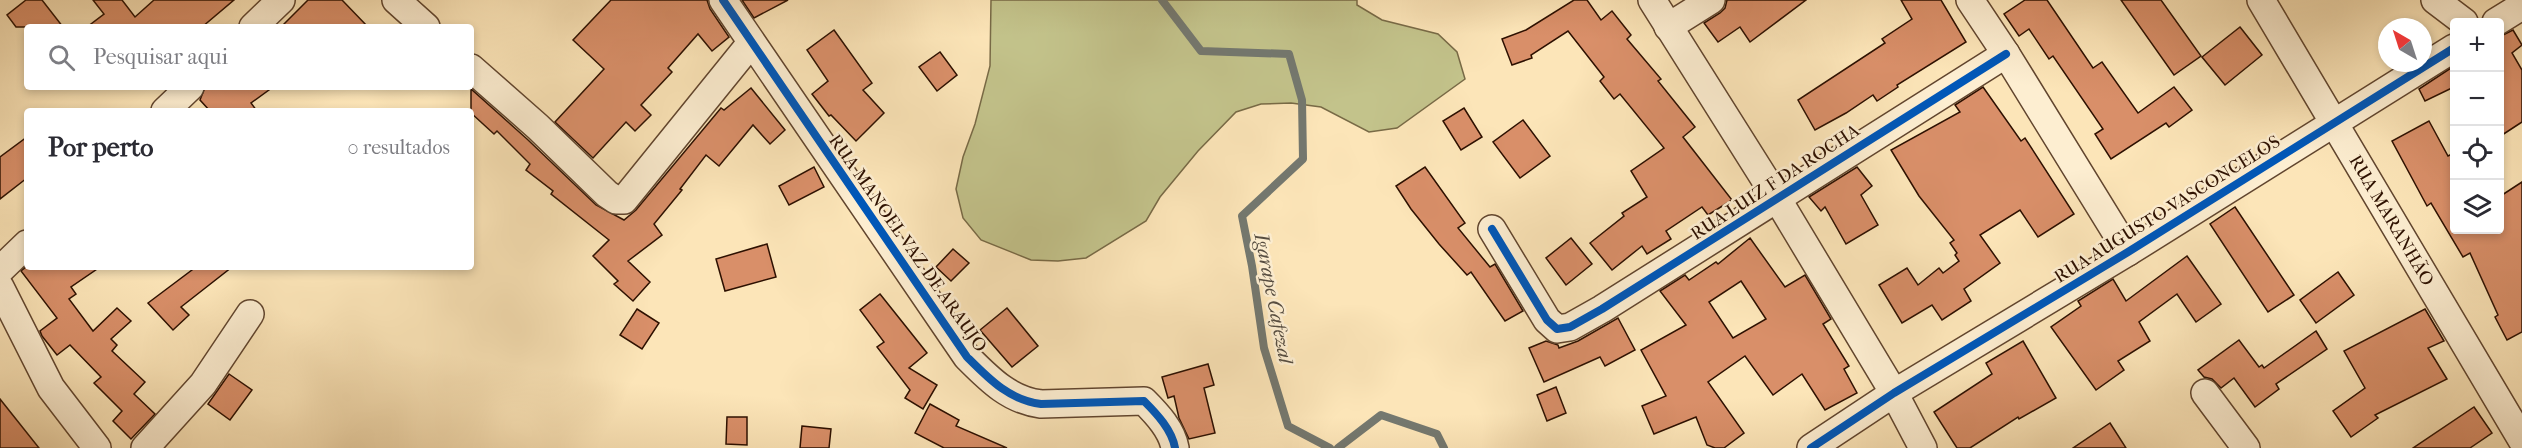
<!DOCTYPE html>
<html lang="pt">
<meta charset="utf-8">
<style>
body{margin:0;font-family:"IM FELL French Canon",serif;background:#f2f2f3;color:#2b2b33}
.controls{position:absolute;right:18px;top:18px;display:grid;overflow:hidden;border-radius:6px;box-shadow:0 3px 9px #0003}
.controls button{width:54px;height:54px;display:grid;place-items:center;padding:0;border:0;border-bottom:2px solid #e1e1e2;background:#fff;color:#2b2b33;font:30px sans-serif}
.compass{position:absolute;left:2378px;top:18px;width:54px;height:54px;border-radius:50%;background:#fff;box-shadow:0 3px 9px #0003;rotate:321deg}
.list{margin:0;padding:0;list-style:none}
h2{display:flex;justify-content:space-between;align-items:center;height:78px;margin:0;padding:0 24px;font-size:26px}
h2 small{font-size:20px;font-weight:400;color:#7c7c81}
.icon{flex:none;width:33px;height:33px;fill:none;stroke:currentColor;stroke-width:2;stroke-linecap:round;stroke-linejoin:round}
.map{position:relative;flex:none;width:2522px;height:448px;overflow:hidden}
.search{position:absolute;background:#fff;box-shadow:0 3px 9px #0003;left:24px;top:24px;width:450px;height:66px;display:flex;align-items:center;gap:15px;box-sizing:border-box;padding:0 21px;border-radius:6px;color:#7c7c81;font-size:22px}
.panel{position:absolute;background:#fff;box-shadow:0 3px 9px #0003;left:24px;top:108px;width:450px;height:162px;border-radius:6px}
.map>svg:first-child{display:block}
.green{fill:#c3c38b;stroke:#786a46;stroke-width:1.5}
.lines{fill:none;stroke-linecap:round;stroke-linejoin:round}
.stream{stroke:#74786f;stroke-width:8}
.building{fill:#d98f69;stroke:#2d1000;stroke-width:1.5;fill-rule:evenodd}
.minor-casing{stroke:#61452e;stroke-width:30}
.minor{stroke:#fdeed1;stroke-width:27}
.cycleway-casing{stroke:#fdeed1;stroke-width:11}
.cycleway{stroke:#0057b8;stroke-width:8}
.labels{text-anchor:middle;stroke-width:5;stroke-linejoin:round;paint-order:stroke}
.street-label{font-size:18px;fill:#2d1000;stroke:#fdeed1}
.water-label{font-size:20px;font-style:italic;fill:#564d41;stroke:#fdeed1}
</style>
<div class="map">
<svg width="2522" height="448" viewBox="0 0 2522 448">
<rect width="100%" height="100%" fill="#fce5b8"/>
<filter id="stains"><feTurbulence type="fractalNoise" baseFrequency=".00333" numOctaves="4"/><feColorMatrix values="0 0 0 0 .2 0 0 0 0 .09 0 0 0 0 .02 0 0 0 .5 -.17"/></filter>
<radialGradient id="worn" r=".72"><stop offset=".6" stop-color="#630" stop-opacity="0"/><stop offset="1" stop-color="#630" stop-opacity=".3"/></radialGradient>
<polygon class="green" points="991,0 1357,0 1357,5 1382,20 1438,34 1457,52 1465,79 1397,128 1369,132 1321,107 1291,103 1261,104 1236,112 1198,151 1160,197 1146,221 1086,258 1058,261 1031,260 981,240 963,218 956,189 963,157 975,124 990,66"/>
<g class="lines">
<g class="stream">
<polyline points="1162,0 1201,51 1289,54 1302,100 1303,159 1242,216 1252,266 1264,348 1288,426 1330,448"/>
<polyline points="1338,448 1381,415 1437,434 1444,448"/>
</g>
</g>
<g class="building">
<polygon points="26,0 42,0 63,27 16,27 7,15"/>
<polygon points="93,0 122,0 135,17 154,0 234,0 202,27 87,27 104,14"/>
<polygon points="308,0 342,0 368,27 281,27"/>
<polygon points="611,0 707,0 710,9 729,37 712,51 698,34 668,68 672,72 641,105 651,115 635,131 626,122 593,158 555,122 604,69 573,40"/>
<polygon points="742,0 788,0 754,18"/>
<polygon points="1574,0 1587,0 1601,20 1612,11 1631,35 1627,39 1661,79 1658,81 1695,127 1683,137 1732,200 1708,215 1702,207 1666,231 1671,239 1647,254 1642,246 1612,270 1590,243 1624,216 1622,213 1647,197 1631,171 1664,148 1620,94 1614,99 1600,81 1604,77 1568,31 1531,55 1532,58 1512,65 1502,39 1526,30"/>
<polygon points="1727,0 1806,0 1750,42 1740,27 1718,42 1704,23 1720,13 1725,8"/>
<polygon points="1901,0 1941,0 1966,42 1897,85 1898,87 1877,101 1873,95 1846,113 1815,130 1798,100 1885,43 1882,39 1912,19"/>
<polygon points="2025,0 2047,0 2093,68 2102,62 2138,113 2174,87 2192,110 2169,127 2166,123 2111,159 2095,134 2103,129 2053,56 2049,59 2029,29 2019,36 2004,14"/>
<polygon points="2121,0 2161,0 2201,56 2174,75"/>
<polygon points="2240,27 2262,55 2225,85 2202,57"/>
<polygon points="834,30 872,83 863,90 884,113 856,141 831,115 829,116 812,94 828,81 807,50"/>
<polygon points="2513,30 2522,45 2512,53 2522,70 2522,122 2499,137 2499,37"/>
<polygon points="940,52 957,75 937,91 919,67"/>
<polygon points="2454,66 2454,87 2425,101 2419,89"/>
<polygon points="205,87 273,87 251,103 257,111 210,111 200,100"/>
<polygon points="1983,87 2021,141 2025,138 2074,214 2038,237 2020,210 1980,235 2000,263 1964,289 1971,301 1942,320 1932,305 1902,323 1879,285 1907,268 1918,285 1939,268 1943,273 1959,261 1955,255 1957,253 1950,243 1954,240 1919,196 1891,150 1960,112 1955,105"/>
<polygon points="751,88 785,130 770,144 753,125 719,166 706,155 680,189 682,190 654,224 662,235 628,261 650,282 633,301 614,284 618,281 593,256 609,240 551,194 553,191 526,170 530,164 497,131 494,134 471,113 471,89 527,139 596,205 624,220 636,210 721,108 724,110"/>
<polygon points="1464,108 1482,137 1461,150 1443,121"/>
<polygon points="1523,120 1550,156 1520,178 1493,142"/>
<polygon points="2429,121 2448,156 2454,153 2454,230 2499,230 2499,197 2522,182 2522,332 2507,340 2495,317 2498,315 2470,253 2463,257 2431,203 2427,206 2392,141"/>
<polygon points="27,137 27,178 0,199 0,157"/>
<polygon points="814,167 824,187 789,205 779,186"/>
<polygon points="1425,167 1465,223 1458,228 1490,267 1495,264 1523,311 1505,321 1471,272 1467,275 1439,244 1411,209 1396,186"/>
<polygon points="1857,167 1872,186 1861,195 1878,225 1846,244 1825,207 1821,211 1809,197"/>
<polygon points="2235,207 2294,295 2268,312 2210,224"/>
<polygon points="1571,238 1592,264 1566,285 1546,258"/>
<path d="M1750 238 1785 287 1805 275 1831 319 1823 324 1849 366 1844 369 1857 393 1825 410 1802 374 1773 395 1745 356 1708 382 1744 433 1724 448H1715L1707 445 1696 417 1654 434 1642 406 1666 396 1641 350 1686 325 1660 291 1685 275 1689 280 1716 262 1718 264ZM1741 281 1766 319 1733 338 1709 302Z"/>
<polygon points="767,244 776,277 725,291 716,259"/>
<polygon points="953,249 969,263 951,281 936,267"/>
<polygon points="2187,256 2221,304 2196,322 2177,294 2139,322 2150,341 2118,361 2124,370 2096,390 2051,327 2081,306 2078,301 2113,279 2126,301"/>
<polygon points="26,267 100,267 71,287 76,294 69,299 93,331 117,308 131,321 111,339 117,345 112,351 145,382 134,394 155,414 131,439 113,421 122,411 94,383 101,377 70,345 57,355 42,336 40,331 57,318 21,271"/>
<polygon points="196,267 232,267 181,307 189,315 173,330 148,303"/>
<polygon points="2338,272 2354,295 2316,323 2300,300"/>
<polygon points="880,294 927,353 909,368 937,385 923,409 905,398 910,390 877,347 884,342 860,310"/>
<polygon points="1007,308 1038,346 1012,367 980,330"/>
<polygon points="637,309 659,323 642,349 620,335"/>
<polygon points="2425,309 2444,341 2428,348 2447,379 2375,415 2378,418 2351,437 2333,411 2365,388 2344,351"/>
<polygon points="1618,318 1635,350 1605,366 1600,357 1544,382 1529,348 1546,341 1558,345 1559,348 1578,341"/>
<polygon points="2316,331 2327,349 2276,384 2279,389 2255,407 2234,378 2221,388 2212,379 2204,377 2198,370 2239,340 2259,367 2262,365 2264,368"/>
<polygon points="2023,341 2056,398 2019,419 2018,417 1970,448 1957,448 1934,412 1992,374 1986,363"/>
<polygon points="1208,364 1214,385 1204,388 1215,433 1189,439 1179,418 1174,396 1168,398 1162,377"/>
<polygon points="229,374 252,390 230,420 208,404"/>
<polygon points="1556,387 1566,413 1547,421 1537,395"/>
<polygon points="0,399 39,448 0,448"/>
<polygon points="930,404 959,420 956,426 1007,448 944,448 915,433"/>
<polygon points="2474,407 2492,433 2470,448 2413,448"/>
<polygon points="727,417 747,417 747,445 726,444"/>
<polygon points="2110,423 2126,448 2073,448"/>
<polygon points="802,426 831,429 829,448 800,448"/>
</g>
<g class="lines">
<g class="minor-casing">
<g id="minor">
<polyline points="396,0 426,27"/>
<path d="M723 0 967 357C989 379 1009 400 1041 404L1144 401C1157 414 1172 430 1175 448"/>
<polyline points="1652,0 1778,200 1894,393 1923,448"/>
<polyline points="1970,0 2006,54 2128,252"/>
<path id="s1" d="M2261 0 2522 440"/>
<polyline points="2435,0 2464,22"/>
<polyline points="2496,22 2522,6"/>
<polyline points="253,27 281,0"/>
<polyline points="1668,27 1711,0"/>
<polyline points="471,68 538,127 607,194 616,200 624,200 751,43"/>
<polyline points="165,111 190,87"/>
<polyline points="1492,229 1547,320 1557,329 1570,327 1602,309 2006,54"/>
<polyline points="0,270 27,244"/>
<polyline points="0,287 51,388 97,448"/>
<polyline points="2205,393 2246,448"/>
<polyline points="145,448 203,384 250,314"/>
<polyline points="1811,448 1894,393 2128,252 2454,48"/>
</g>
</g>
<use href="#minor" class="minor"/>
<g class="cycleway-casing">
<g id="cycleway">
<path d="M723 0 967 357C989 379 1009 400 1041 404L1144 401C1157 414 1172 430 1175 448"/>
<polyline points="1492,229 1547,320 1557,329 1570,327 1602,309 2006,54"/>
<polyline points="1811,448 1894,393 2128,252 2454,48"/>
</g>
</g>
<use href="#cycleway" class="cycleway"/>
</g>
<g class="labels">
<g class="street-label">
<text transform="translate(1775 182) rotate(-33)" y="6">RUA LUIZ F DA ROCHA</text>
<text transform="translate(2167 209) rotate(-32)" y="6">RUA AUGUSTO VASCONCELOS</text>
<text dy="6" stroke="none"><textPath href="#s1" startOffset="256">RUA MARANHÃO</textPath></text>
<text transform="translate(908 243) rotate(55)" y="6">RUA MANOEL VAZ DE ARAUJO</text>
</g>
<g class="water-label">
<text transform="translate(1274 298) rotate(79)" y="7">Igarape Cafezal</text>
</g>
</g>
<rect width="100%" height="100%" filter="url(#stains)"/>
<rect width="100%" height="100%" fill="url(#worn)"/>
</svg>
<div class="controls">
<button>+</button>
<button>−</button>
<button><svg class="icon" aria-label="locate" viewBox="0 0 24 24"><circle cx="12" cy="12" r="6"/><path d="M12 2v4M12 18v4M2 12h4M18 12h4"/></svg></button>
<button><svg class="icon" aria-label="layers" viewBox="0 0 24 24"><path d="M12 4l9 5-9 5-9-5zM3 14l9 5 9-5"/></svg></button>
</div>
<svg class="compass" viewBox="-18 -18 36 36"><path d="M0-13l5 13h-10z" fill="#e53935"/><path d="M0 13l5-13h-10z" fill="#7c7c81"/></svg>
<div class="search"><svg class="icon" aria-label="search" viewBox="0 0 24 24"><circle cx="10" cy="10" r="6"/><path d="M15 15l6 6"/></svg>Pesquisar aqui</div>
<section class="panel">
<h2>Por perto<small>0 resultados</small></h2>
<ul class="list">
</ul>
</section>
</div>
